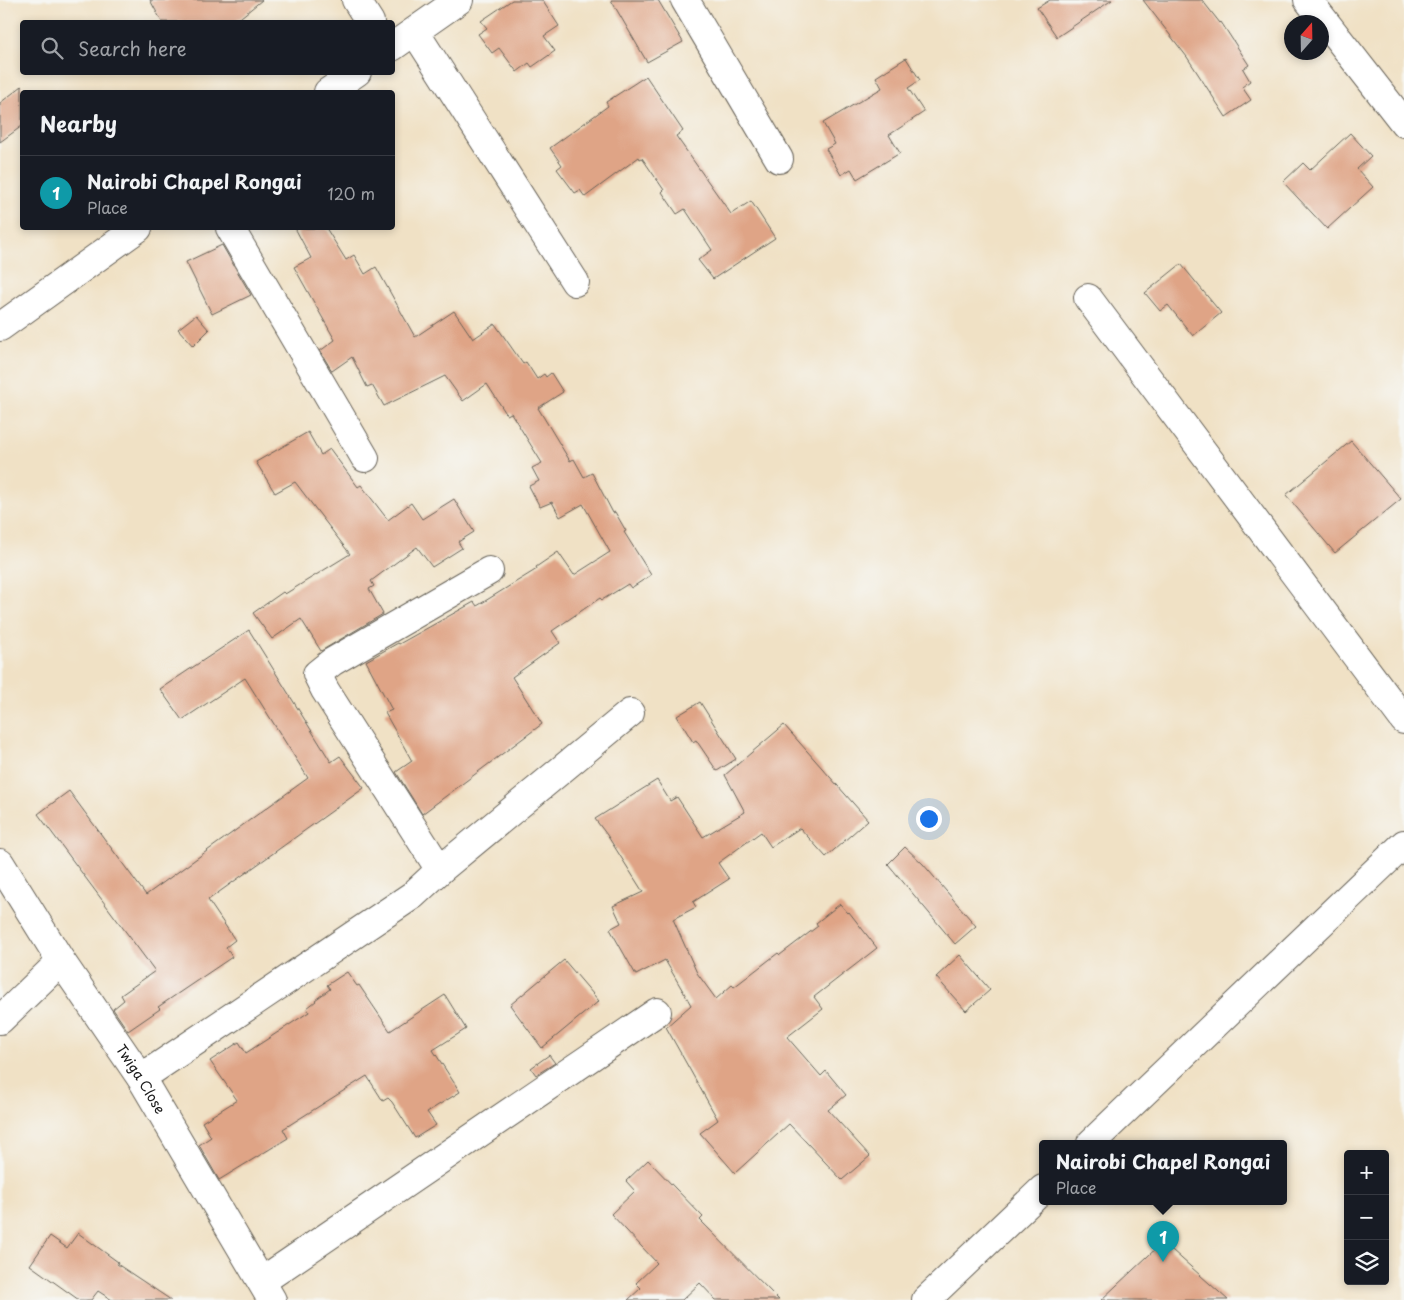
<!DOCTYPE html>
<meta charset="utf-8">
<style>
body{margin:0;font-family:"Playpen Sans",sans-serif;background:#242831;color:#f1f3f6}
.controls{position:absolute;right:15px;bottom:15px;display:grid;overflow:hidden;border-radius:5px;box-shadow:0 2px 8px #0003}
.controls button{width:45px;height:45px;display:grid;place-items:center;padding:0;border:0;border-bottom:1px solid #363941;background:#171b24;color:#f1f3f6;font:25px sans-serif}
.compass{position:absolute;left:1284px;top:15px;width:45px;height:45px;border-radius:50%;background:#171b24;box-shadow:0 2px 8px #0003;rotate:20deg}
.you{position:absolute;left:928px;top:818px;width:18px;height:18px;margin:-12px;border:4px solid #fff;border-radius:50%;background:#1a73e8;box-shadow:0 0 0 8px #1a73e833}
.badge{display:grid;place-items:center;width:32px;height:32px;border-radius:50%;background:#d1495b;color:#fff;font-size:16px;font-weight:700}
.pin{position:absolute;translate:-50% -41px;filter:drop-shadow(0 1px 2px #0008)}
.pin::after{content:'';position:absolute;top:26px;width:18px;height:15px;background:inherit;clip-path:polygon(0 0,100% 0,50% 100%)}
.popup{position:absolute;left:1039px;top:1140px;width:248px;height:65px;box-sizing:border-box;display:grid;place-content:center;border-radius:5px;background:#171b24;filter:drop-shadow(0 1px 4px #0005);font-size:16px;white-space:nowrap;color:#9ea1a6}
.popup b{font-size:19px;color:#f1f3f6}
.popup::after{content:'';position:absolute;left:50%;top:100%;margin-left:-10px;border:10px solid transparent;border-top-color:#171b24}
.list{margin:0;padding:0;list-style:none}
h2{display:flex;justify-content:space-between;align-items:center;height:65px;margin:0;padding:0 20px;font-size:21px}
h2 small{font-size:16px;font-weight:400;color:#9ea1a6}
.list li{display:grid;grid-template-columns:32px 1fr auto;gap:15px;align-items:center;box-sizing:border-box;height:75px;padding:0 20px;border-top:1px solid #363941}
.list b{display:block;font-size:19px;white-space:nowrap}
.list p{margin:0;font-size:16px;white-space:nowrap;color:#9ea1a6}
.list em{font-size:16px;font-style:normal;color:#9ea1a6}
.icon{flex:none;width:28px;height:28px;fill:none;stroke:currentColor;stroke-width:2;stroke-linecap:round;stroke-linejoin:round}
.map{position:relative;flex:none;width:1404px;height:1300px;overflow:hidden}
.search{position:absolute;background:#171b24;box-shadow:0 2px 8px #0003;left:20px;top:20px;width:375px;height:55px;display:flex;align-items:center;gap:12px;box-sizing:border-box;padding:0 18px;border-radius:5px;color:#9ea1a6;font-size:19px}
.panel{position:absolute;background:#171b24;box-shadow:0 2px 8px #0003;left:20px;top:90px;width:375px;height:140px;border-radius:5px}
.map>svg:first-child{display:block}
.building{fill:#dfa486}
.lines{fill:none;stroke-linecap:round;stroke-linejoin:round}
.minor-casing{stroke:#666157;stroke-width:30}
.minor{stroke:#fff;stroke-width:28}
.labels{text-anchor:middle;stroke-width:4;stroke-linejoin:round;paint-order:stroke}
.street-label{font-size:14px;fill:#1c1c1c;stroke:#f6f6f2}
</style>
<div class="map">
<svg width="1404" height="1300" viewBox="0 0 1404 1300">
<rect width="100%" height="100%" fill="#f6f6f2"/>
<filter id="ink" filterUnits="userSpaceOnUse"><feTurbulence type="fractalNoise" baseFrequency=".02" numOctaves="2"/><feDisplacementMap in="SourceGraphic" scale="10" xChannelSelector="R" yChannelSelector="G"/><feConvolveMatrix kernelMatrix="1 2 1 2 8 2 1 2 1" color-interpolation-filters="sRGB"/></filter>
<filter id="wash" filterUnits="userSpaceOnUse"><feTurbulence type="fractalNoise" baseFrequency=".0096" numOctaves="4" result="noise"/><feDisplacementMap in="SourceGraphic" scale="20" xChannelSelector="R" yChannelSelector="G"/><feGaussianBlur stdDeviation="1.12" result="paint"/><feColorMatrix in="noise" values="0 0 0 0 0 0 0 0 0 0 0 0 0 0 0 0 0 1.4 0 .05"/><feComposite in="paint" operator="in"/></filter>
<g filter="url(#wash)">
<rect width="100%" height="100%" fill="#f0e1c5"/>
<g id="blocks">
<g class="building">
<polygon points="150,0 262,0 235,22 162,22"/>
<polygon points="512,0 542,0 559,26 544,36 555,51 532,67 529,63 517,72 499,48 492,53 478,34 487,28 481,21"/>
<polygon points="611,0 658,0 683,42 647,62"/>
<polygon points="1050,0 1112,0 1057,37 1037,8"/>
<polygon points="1143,0 1202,0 1220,23 1221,22 1249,65 1243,69 1250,81 1242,87 1251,100 1226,117 1187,57"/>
<polygon points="906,58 920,80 908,88 924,112 889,135 900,153 857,179 851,169 841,175 826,149 835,144 823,123 882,88 876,77"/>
<polygon points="646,76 683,131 676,136 731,214 751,201 775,238 713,279 698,260 712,250 685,209 677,214 662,192 664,190 642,158 640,159 639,157 585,197 580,190 575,193 557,169 562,165 550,148 608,106 606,102"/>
<polygon points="22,86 22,126 0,142 0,103"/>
<polygon points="1350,133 1371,156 1357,169 1373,187 1327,229 1283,182 1303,163 1310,170"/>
<polygon points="295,228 326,228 346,260 354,255 365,274 376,267 415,337 454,311 473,339 495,324 523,364 526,362 537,379 544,374 546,377 551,373 563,392 538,408 570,461 574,459 584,477 592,473 613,513 615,512 626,531 624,532 651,575 631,588 628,584 602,600 600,598 552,631 560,643 512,677 542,724 422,814 396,772 412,761 385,713 392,710 366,661 398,643 399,644 474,602 477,606 537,569 536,567 558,552 574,575 610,552 583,504 560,517 552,502 540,507 529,486 539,481 532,468 542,463 511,413 507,415 487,384 463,401 445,376 384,406 372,385 367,387 352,357 332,371 320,351 335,340 294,267 311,258"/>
<polygon points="222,245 251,295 212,314 186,262"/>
<polygon points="1181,264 1221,313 1193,336 1168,305 1160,311 1145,293"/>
<polygon points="196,315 209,330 193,346 178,329"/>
<polygon points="308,432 321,455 330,449 358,487 361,485 388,520 411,503 422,519 454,499 474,532 458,542 462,548 432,567 417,547 371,581 374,586 369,589 383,614 321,651 301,619 272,639 253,613 283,592 285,594 350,554 295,482 275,493 256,462"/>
<polygon points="1351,441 1401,499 1335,553 1286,495"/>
<polygon points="249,630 331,762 340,756 364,788 208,900 235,940 226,947 232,957 158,1007 160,1009 128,1031 113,1009 124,1000 121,995 155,971 38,814 69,791 146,895 308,778 245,678 182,720 160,689"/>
<polygon points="700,702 736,759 717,771 696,740 693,742 677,716"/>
<polygon points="784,725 868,820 826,857 800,828 771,847 761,832 718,863 729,879 693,902 696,907 673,919 697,973 716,999 732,985 734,987 778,953 780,955 818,926 816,923 840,904 848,913 849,912 877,948 814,997 823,1009 787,1037 821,1076 826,1071 846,1095 828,1110 870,1156 842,1180 789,1124 735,1173 700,1133 718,1120 666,1027 691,1005 665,960 636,975 610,929 621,923 613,906 643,892 607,835 595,819 657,780 670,801 677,797 703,837 745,812 725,775"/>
<polygon points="905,847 923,864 976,926 955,944 888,864"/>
<polygon points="960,955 990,990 966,1011 936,977"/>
<polygon points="564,960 599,1001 542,1048 510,1005"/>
<polygon points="347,972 357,986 359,985 390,1031 445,995 466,1029 433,1050 460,1092 427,1112 436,1125 415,1138 392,1102 388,1098 383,1101 367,1076 283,1129 288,1138 219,1180 199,1145 211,1137 202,1122 237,1100 210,1061 239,1042 246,1053 309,1012 307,1008 316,1001 315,1000 330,989 327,985"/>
<polygon points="549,1055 555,1063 536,1075 531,1068"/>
<polygon points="648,1160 703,1217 700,1220 779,1300 716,1300 700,1283 682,1300 628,1300 641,1288 636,1283 657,1263 611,1214 635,1191 626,1181"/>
<polygon points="78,1233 118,1262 117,1264 171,1300 112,1300 98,1291 91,1300 79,1300 30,1265 50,1236 67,1248"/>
<polygon points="1163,1242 1228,1300 1101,1300"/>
</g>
</g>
</g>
<g filter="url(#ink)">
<use href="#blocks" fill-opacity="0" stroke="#666157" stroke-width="1"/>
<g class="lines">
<g class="minor-casing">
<g id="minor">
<polyline points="356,0 370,22"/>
<polyline points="685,0 779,159"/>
<polyline points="1308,0 1404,123"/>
<polyline points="415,32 575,282"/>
<polyline points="392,47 459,0"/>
<polyline points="328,92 357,72"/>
<polyline points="230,228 365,458"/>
<polyline points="1088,298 1404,720"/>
<polyline points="0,327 138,228"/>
<path id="s1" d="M0 863 61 961 141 1078 272 1300"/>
<polyline points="440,870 630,713"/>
<polyline points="0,1020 61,961"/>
<polyline points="141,1078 413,895 440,870 325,690 317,674 332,662 489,571"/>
<polyline points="1091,1143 1404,844"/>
<polyline points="262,1281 657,1012"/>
<polyline points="926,1300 1043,1189"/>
</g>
</g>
<use href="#minor" class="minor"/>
</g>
</g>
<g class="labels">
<g class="street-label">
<text dy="5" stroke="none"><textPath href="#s1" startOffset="258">Twiga Close</textPath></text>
</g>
</g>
</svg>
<div class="controls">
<button>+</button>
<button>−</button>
<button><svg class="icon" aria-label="layers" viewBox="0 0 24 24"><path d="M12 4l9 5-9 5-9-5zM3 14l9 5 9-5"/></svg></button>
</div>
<svg class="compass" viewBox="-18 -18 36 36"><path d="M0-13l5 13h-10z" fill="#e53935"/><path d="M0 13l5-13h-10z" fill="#9ea1a6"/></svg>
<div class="you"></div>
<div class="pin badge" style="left:1163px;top:1262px;background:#0f9aa8">1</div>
<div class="popup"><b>Nairobi Chapel Rongai</b>Place</div>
<div class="search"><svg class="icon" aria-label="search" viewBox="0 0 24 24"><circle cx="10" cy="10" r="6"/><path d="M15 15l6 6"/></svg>Search here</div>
<section class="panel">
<h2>Nearby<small></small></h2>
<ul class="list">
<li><span class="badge" style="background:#0f9aa8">1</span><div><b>Nairobi Chapel Rongai</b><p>Place</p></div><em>120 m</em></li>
</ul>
</section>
</div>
